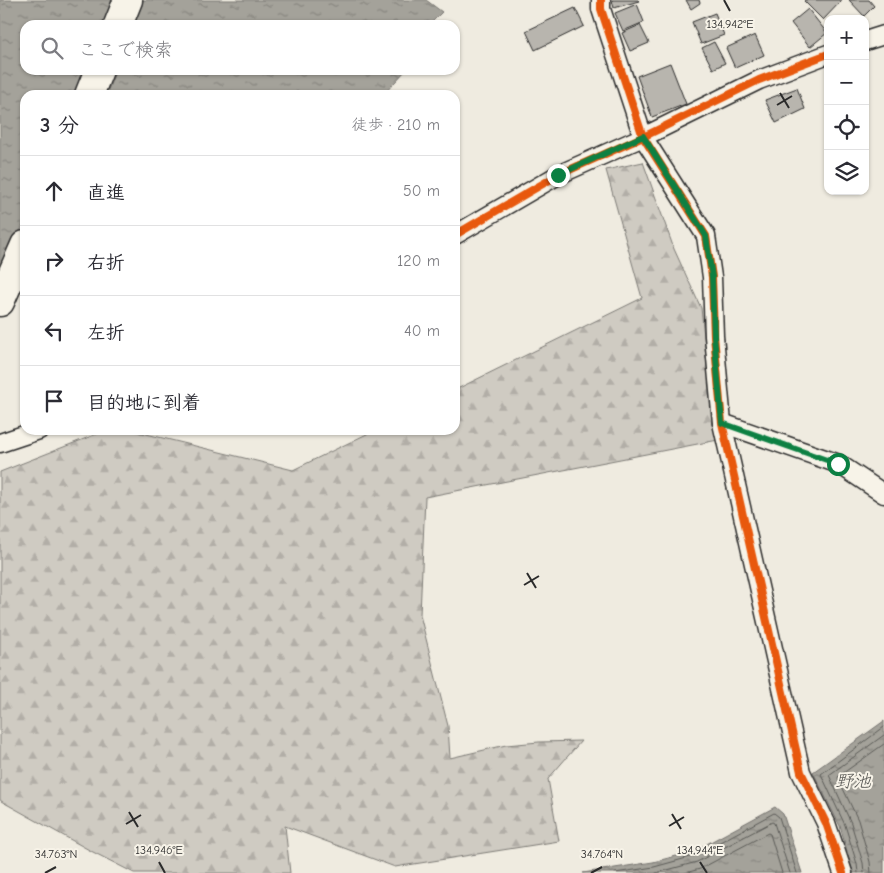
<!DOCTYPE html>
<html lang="ja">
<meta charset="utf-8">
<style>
body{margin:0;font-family:"Comic Neue","Klee One",sans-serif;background:#f7f7f7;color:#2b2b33}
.controls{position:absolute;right:15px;top:15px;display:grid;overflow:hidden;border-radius:10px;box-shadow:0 1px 4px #0004}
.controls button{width:45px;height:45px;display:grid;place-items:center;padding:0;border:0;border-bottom:1px solid #e1e1e2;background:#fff;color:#2b2b33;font:25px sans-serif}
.stop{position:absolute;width:15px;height:15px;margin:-11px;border:4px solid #0b8043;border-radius:50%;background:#fff}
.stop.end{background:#0b8043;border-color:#fff;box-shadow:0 1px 5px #0008}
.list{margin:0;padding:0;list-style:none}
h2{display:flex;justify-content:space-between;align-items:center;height:65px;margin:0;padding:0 20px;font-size:21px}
h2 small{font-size:16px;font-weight:400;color:#7c7c81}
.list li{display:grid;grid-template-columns:32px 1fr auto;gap:15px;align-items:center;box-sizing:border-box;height:70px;padding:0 20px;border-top:1px solid #e1e1e2}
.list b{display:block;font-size:19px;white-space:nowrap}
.list em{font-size:16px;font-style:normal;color:#7c7c81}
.icon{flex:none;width:28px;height:28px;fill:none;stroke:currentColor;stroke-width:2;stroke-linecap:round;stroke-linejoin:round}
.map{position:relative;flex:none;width:884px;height:873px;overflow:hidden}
.search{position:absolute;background:#fff;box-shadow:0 1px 4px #0004;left:20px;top:20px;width:440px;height:55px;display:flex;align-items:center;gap:12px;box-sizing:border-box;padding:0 18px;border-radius:15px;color:#7c7c81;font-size:19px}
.panel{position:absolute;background:#fff;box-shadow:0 1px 4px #0004;left:20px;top:90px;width:440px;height:345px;border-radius:15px}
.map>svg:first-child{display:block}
.forest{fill:url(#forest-firs);stroke:#7d7b76}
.water{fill:url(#water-ripples);stroke:#74726e}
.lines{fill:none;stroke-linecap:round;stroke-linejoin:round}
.shore{stroke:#5b5b57;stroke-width:1}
.building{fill:#b8b5ae;stroke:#2b2b2b}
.minor-casing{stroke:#2b2b2b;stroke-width:21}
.primary-casing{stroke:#2b2b2b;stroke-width:31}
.minor{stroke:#f7f3e8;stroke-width:18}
.primary{stroke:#f7f3e8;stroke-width:28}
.cycleway-casing{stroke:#f7f3e8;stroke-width:11}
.cycleway{stroke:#e8590c;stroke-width:8}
.route{stroke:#0b8043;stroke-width:6}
.ticks{fill:none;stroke:#2b2b2b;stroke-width:2}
.labels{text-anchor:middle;stroke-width:4;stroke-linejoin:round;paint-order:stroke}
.water-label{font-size:18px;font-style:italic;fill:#555552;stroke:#f7f3e8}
.ticks-label{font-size:12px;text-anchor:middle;fill:#2b2b2b;stroke:#f7f3e8;stroke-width:4;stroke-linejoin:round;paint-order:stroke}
</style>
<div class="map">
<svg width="884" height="873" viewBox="0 0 884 873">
<defs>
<pattern id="forest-firs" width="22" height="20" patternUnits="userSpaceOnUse" patternTransform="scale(1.25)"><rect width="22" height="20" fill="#cfcbc2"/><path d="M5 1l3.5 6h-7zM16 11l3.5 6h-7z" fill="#b2aea7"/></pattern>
<pattern id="water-ripples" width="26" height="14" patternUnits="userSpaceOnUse" patternTransform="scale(1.25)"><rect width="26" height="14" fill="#a4a29a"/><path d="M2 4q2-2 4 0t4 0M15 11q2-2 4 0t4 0" fill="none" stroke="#86847e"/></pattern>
</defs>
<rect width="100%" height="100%" fill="#efebe0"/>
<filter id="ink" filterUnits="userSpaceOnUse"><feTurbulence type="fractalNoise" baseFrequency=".02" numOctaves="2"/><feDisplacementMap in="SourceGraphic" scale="10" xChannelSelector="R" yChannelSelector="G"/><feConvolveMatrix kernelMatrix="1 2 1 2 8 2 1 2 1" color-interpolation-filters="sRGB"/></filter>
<g filter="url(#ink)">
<polygon class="forest" points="643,162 674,249 701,308 707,365 718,440 425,497 420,615 448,726 450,758 506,745 539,742 581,741 548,779 559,841 395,867 285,826 290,873 134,873 91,851 1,801 0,799 0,472 107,430 130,430 293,470 375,430 455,430 455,390 642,298 606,170"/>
<g class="water">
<polygon points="0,0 113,0 103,25 25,25 25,70 85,70 75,95 25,95 25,220 12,252 0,273"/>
<polygon points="143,0 426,0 442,12 429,25 133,25"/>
<polygon points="116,70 406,70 383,95 106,95"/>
<polygon points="884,721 884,873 853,873 840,826 813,772"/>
<polygon points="775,807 783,814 802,873 583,873 653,862 692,852"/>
</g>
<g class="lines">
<g class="shore">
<polyline points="615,873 654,867 694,856 774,813 779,817 797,873"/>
<polyline points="656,873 697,862 772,822 774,823 790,873"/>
<polyline points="685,873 700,869 768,833 770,834 782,873"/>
<polyline points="858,873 857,864 845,825 821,774 884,727"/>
<polyline points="864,873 863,863 851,823 829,775 884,735"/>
<polyline points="871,873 870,862 858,820 838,778 839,776 884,744"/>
</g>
</g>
<g class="building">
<polygon points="612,0 638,0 639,1 614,8"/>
<polygon points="686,0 699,0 700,3 691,9"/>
<polygon points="805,0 842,0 823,20 804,1"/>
<polygon points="849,0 869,0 874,6 864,16"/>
<polygon points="637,4 644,22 623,31 615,13"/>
<polygon points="575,8 584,26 535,50 526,31"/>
<polygon points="808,9 827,33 810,47 791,23"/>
<polygon points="715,13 724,35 701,44 692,22"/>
<polygon points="640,25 649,43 630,51 622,33"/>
<polygon points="755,35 764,55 735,68 726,48"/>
<polygon points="714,42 725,63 713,69 702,48"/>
<polygon points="670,63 686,104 652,117 637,76"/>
<polygon points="797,88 805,109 776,123 765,100"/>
</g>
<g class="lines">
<g class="minor-casing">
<g id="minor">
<polyline points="601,0 601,9 643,137 706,236 712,277 714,336 722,423 801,772 826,823 843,873"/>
<polyline points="865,41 884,35"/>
<polyline points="455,235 558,175 643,137 759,80 828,54"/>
<polyline points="722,423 839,464 884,494"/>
<polyline points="0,443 39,430"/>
</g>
</g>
<g class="primary-casing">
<g id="primary">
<polyline points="118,25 128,0"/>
<polyline points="89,95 99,70"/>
<polyline points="0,302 25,245"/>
</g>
</g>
<use href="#minor" class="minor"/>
<use href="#primary" class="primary"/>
<g class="cycleway-casing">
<g id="cycleway">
<polyline points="601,0 601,9 643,137 706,236 712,277 714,336 722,423 801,772 826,823 843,873"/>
<polyline points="455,235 558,175 643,137 759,80 828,54"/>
</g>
</g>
<use href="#cycleway" class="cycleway"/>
</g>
</g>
<g class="lines" filter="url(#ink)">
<polyline class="route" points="558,175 643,136 706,236 712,277 714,336 722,423 838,464"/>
</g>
<path class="ticks" d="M724 0 730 11M780 93 789 108M777 105 792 96M527 573 536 588M524 585 539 576M129 812 138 827M672 814 681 829M126 824 141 815M669 826 684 817M159 862 165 873M700 862 707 873M45 873 56 867M591 873 602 867"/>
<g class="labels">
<g class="water-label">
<text x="853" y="787">野池</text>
</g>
</g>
<g class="ticks-label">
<text x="730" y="28">134.942°E</text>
<text x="159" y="854">134.946°E</text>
<text x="700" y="854">134.944°E</text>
<text x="56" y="858">34.763°N</text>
<text x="602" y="858">34.764°N</text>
</g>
</svg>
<div class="controls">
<button>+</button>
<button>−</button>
<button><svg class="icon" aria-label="locate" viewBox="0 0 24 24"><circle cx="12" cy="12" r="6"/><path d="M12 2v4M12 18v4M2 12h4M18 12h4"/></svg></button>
<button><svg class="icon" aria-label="layers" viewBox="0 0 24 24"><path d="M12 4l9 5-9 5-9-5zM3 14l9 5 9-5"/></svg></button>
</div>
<div class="stop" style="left:838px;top:464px"></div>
<div class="stop end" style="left:558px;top:175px"></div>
<div class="search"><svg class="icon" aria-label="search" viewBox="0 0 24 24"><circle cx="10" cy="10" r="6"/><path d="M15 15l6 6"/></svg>ここで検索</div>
<section class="panel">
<h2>3 分<small>徒歩 · 210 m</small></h2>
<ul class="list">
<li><svg class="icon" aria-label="ahead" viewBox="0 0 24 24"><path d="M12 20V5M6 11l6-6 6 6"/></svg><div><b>直進</b></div><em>50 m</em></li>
<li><svg class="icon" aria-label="right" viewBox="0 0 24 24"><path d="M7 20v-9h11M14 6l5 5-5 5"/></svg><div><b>右折</b></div><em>120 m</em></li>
<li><svg class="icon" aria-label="left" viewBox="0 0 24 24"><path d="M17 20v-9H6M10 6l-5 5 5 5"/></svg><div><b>左折</b></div><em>40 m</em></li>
<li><svg class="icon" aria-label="arrive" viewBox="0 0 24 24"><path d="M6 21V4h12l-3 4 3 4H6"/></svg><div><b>目的地に到着</b></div></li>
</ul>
</section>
</div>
